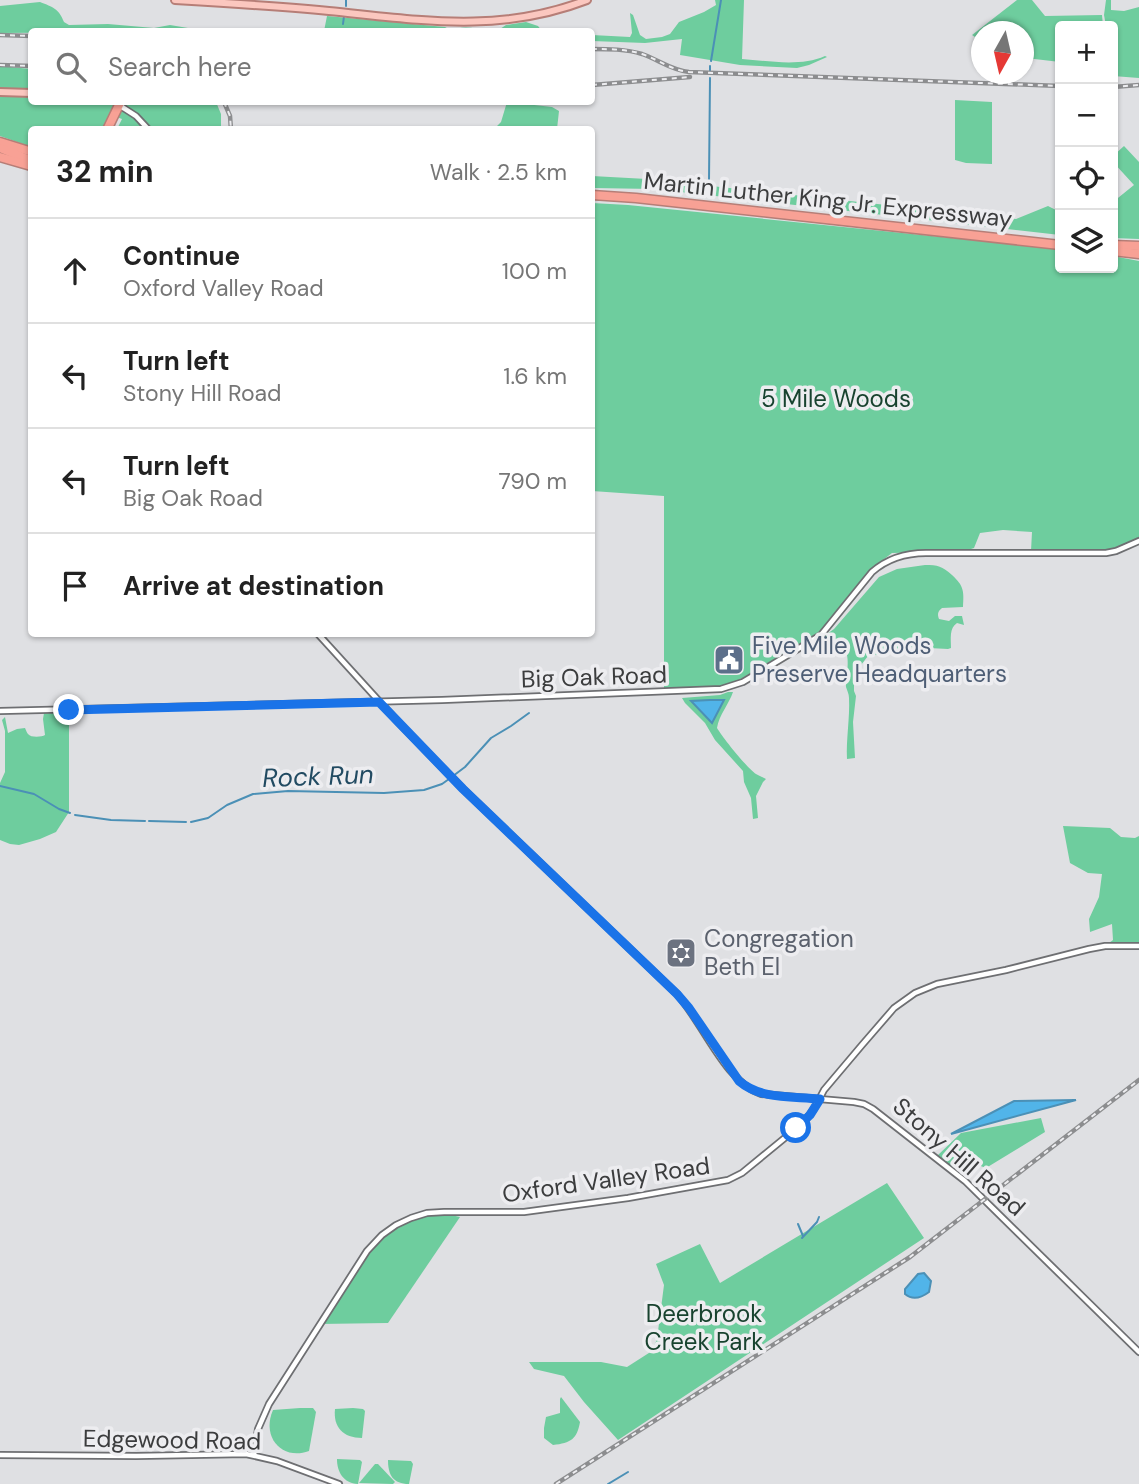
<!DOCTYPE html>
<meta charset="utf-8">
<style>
body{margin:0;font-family:"DM Sans",sans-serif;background:#f2f2f2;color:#222}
.controls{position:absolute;right:21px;top:21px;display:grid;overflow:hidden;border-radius:7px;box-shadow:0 2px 5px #0004}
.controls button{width:63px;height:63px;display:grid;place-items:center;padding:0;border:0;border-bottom:2px solid #e0e0e0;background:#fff;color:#222;font:35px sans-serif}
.compass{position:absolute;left:971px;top:21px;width:63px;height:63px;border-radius:50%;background:#fff;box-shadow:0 2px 5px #0004;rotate:188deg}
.stop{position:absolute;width:21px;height:21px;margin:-16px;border:5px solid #1a73e8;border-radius:50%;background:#fff}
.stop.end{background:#1a73e8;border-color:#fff;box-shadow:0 2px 7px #0008}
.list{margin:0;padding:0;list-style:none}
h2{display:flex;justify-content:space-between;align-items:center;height:91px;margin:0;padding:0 28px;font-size:30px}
h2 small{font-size:23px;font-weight:400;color:#767676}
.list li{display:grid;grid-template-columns:46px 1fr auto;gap:21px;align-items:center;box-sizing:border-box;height:105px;padding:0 28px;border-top:2px solid #e0e0e0}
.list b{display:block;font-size:26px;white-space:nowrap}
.list p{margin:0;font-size:23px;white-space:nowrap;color:#767676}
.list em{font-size:23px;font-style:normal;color:#767676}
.icon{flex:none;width:38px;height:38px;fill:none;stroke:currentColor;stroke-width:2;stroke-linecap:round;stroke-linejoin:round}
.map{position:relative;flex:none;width:1139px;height:1484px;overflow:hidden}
.search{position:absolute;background:#fff;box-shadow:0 2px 5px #0004;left:28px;top:28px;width:567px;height:77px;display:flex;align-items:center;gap:18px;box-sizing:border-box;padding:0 24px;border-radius:7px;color:#767676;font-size:26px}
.panel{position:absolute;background:#fff;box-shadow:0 2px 5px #0004;left:28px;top:126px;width:567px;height:511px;border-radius:7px}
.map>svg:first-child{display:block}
.green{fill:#6ecd9e}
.water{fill:#51b4e9;stroke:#4b90b6;stroke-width:2}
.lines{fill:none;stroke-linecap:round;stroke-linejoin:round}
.stream{stroke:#4b90b6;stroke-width:2}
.tertiary-casing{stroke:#6e6f72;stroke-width:8}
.primary-casing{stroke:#b67e77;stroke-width:10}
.motorway-casing{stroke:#b67e77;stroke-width:11}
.tertiary{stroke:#fff;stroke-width:4.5}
.primary{stroke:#fbc7bf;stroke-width:6}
.motorway{stroke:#f8a195;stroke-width:8}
.rail-casing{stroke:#8c8d8f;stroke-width:4.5}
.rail{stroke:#ededf0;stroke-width:2;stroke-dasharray:5;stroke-linecap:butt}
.route{stroke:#1a73e8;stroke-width:9}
.labels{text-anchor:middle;stroke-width:7;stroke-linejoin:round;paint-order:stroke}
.street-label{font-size:24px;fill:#3c3d3e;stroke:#ededf0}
.park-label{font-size:24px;fill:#18432f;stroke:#ededf0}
.service-label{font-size:24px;fill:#4e5e75;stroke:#ededf0;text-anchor:start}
.worship-label{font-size:24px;fill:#5b616d;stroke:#ededf0;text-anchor:start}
.water-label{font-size:26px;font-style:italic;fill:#224b62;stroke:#ededf0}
</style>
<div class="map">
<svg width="1139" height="1484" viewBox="0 0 1139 1484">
<rect width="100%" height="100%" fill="#dfe0e3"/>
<g class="green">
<path d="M715 0H744L742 59C768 61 801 67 825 56L827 57 809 65 797 68 740 65 680 55 682 39 645 43 592 41V35L630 37 632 33 630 13 633 15 640 35 646 39 662 37 670 34 679 22 704 12 716 5Z"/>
<polygon points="1017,0 1032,0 1045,16 1102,15 1103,26 1060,26 1060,62 1026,58 1024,59 1024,61 1024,32 1002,31 991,29 982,32 981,34 975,37 972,35"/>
<polygon points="1106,0 1111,0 1111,10 1124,11 1139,7 1139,78 1113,76 1113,26 1106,26 1104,15"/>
<path d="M40 2C53 7 59 9 64 22L69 25 108 24 154 28 170 25 188 28 286 31 0 33V6Z"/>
<path d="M327 16 445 27 452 31C461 25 476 28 485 31H324Z"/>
<polygon points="526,22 538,26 542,31 497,31 506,25"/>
<polygon points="0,66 31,69 32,102 216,102 221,114 221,129 117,129 122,119 111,115 103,129 32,130 31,147 0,136"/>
<polygon points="955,100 992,102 992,164 966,163 955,160"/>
<polygon points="507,102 552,107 559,111 557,129 494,129 501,122"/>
<polygon points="1124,146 1139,162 1139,239 1113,238 1113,202 1134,185 1113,162 1113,156"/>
<polygon points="592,176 647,179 1016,219 1048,206 1060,212 1060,235 654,189 592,188"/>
<polygon points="592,203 628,205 1060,249 1060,268 1113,268 1113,256 1139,261 1139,538 1109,550 1031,551 1032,532 1003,530 980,533 974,548 965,551 892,553 870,570 822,631 800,647 739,680 725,686 664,689 664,496 592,491"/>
<path d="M925 565C938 565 942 566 952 575 964 586 964 591 963 607L942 608C938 611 937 614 939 619L949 621 955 616H962L964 625 957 623C949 628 951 639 951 648L948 649 910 647 888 650 876 655 868 656 854 674V691L856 696 853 722 855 758 847 759C846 739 850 718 849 698 849 694 847 690 846 687 846 677 851 656 844 649 836 640 821 650 813 653L807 648 834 629 879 577 897 569Z"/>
<path d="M728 692H733C729 704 719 715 717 728 723 738 747 768 756 774 759 776 763 777 766 779L763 782 756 796 758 818 753 819 751 798 744 782 743 771 715 740 705 723 685 703 682 698 720 695Z"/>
<path d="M44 713H65L69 718V812L56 832 40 839 19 845 10 844 0 840V783L5 772V731L2 720 5 717 8 733 17 729 25 728C26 730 27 733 28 734 31 738 42 737 45 735L43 719Z"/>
<polygon points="1063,826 1110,828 1121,837 1135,838 1139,836 1139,946 1105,946 1113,940 1112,924 1090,932 1089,919 1099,897 1102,874 1088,873 1070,863"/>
<polygon points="1041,1118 1045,1132 986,1168 978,1165 964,1177 937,1156 961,1133"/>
<polygon points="887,1183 924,1238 618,1440 584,1402 564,1376 534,1369 529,1362 601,1362 627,1367 652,1351 657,1339 664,1285 656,1264 700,1244 720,1283"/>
<polygon points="437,1212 460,1217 388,1323 319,1324 377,1239 408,1219"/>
<path d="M561 1397 580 1422C577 1439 571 1443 553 1445L544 1438V1428L546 1417 560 1413V1399Z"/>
<path d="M300 1408H313L316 1412 309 1451C282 1461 261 1437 273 1410Z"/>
<path d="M353 1408 363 1409 365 1411 362 1438C343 1438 333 1427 335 1409Z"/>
<path d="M337 1459 360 1460 362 1462 358 1484C343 1483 337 1472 337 1459Z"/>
<path d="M388 1460 411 1461 413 1464 409 1484C393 1484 388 1475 388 1460Z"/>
<polygon points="375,1464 378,1464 395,1482 393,1484 359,1483"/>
</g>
<g class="water">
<polygon points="710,700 724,700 712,723 691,701"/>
<polygon points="1076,1100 951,1134 1014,1101"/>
<path d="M924 1273 931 1281 929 1292C921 1298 912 1300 905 1294V1289L918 1274Z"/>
</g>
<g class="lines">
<g class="stream">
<polyline points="346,0 346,6"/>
<polyline points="343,24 344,16"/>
<polyline points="711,61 721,0"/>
<polyline points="710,71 710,66"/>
<polyline points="709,180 710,78"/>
<polyline points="453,776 465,767 491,738 511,726 529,713"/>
<polyline points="0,786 34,794 59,809 70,813"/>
<polyline points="75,815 111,820 145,821"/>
<polyline points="149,821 186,822"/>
<polyline points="191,822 208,818 227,805 253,794 288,791 384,793 424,790 442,784 449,779"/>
<polyline points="798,1224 803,1236"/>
<polyline points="802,1238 817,1222 819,1217"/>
<polyline points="608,1484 628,1472"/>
</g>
<g class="tertiary-casing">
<g id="tertiary">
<polyline points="122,107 136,116 149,130"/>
<path d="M318 634 399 723 463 789 677 994C703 1023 725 1082 761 1094L854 1102 864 1104 873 1109 965 1181 1139 1352"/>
<path d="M0 711 442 700 721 689 743 682 821 635 872 572C888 558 905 553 926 553H1106L1116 551 1139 541"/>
<polyline points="0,1455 136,1456 246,1454 277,1461 339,1484"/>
<polyline points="254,1455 258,1429 269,1404 367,1251 382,1235 396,1225 411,1218 427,1213 444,1212 524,1212 628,1198 728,1180 742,1173 803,1123 814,1109 824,1090 862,1045 894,1008 915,993 937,984 1006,970 1089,949 1105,946 1139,946"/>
</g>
</g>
<g class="primary-casing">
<g id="primary">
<path d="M175 0C226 3 278 6 329 11 420 20 499 34 587 0"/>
<polyline points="0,92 32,93"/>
</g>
</g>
<g class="motorway-casing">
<g id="motorway">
<polyline points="107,130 119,105"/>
<polyline points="0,142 32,152"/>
<polyline points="0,148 32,161"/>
<polyline points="0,157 31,166"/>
<polyline points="592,195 636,198 1060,245"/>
<polyline points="1113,245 1139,246"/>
<polyline points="1113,251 1139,254"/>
</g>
</g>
<use href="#tertiary" class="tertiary"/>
<use href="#primary" class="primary"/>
<use href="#motorway" class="motorway"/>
<g class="rail-casing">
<g id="rail">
<polyline points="0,35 32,36"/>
<path d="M592 49C608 49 626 49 642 54 659 60 671 70 689 72L1060 86"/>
<polyline points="0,65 32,66"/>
<polyline points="592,85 690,77"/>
<polyline points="1113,87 1139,85"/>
<polyline points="224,102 230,116 231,130"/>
<polyline points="556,1484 910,1257 1139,1080"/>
</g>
</g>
<use href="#rail" class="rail"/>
</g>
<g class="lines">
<path class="route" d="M69 710 379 702 463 789 677 994 689 1008 739 1081C761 1100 793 1096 820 1099L810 1115 796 1128"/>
</g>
<defs>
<g id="civic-square" transform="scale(1.575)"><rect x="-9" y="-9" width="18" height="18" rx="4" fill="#5c6f8a" stroke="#ededf0"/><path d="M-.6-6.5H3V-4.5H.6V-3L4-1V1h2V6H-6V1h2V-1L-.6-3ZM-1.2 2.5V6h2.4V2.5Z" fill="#fff"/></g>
<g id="synagogue-square" transform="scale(1.575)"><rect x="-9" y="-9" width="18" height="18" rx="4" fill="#6b7280" stroke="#ededf0"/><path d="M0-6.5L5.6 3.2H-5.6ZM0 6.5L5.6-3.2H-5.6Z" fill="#fff"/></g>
</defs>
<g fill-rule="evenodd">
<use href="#civic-square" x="729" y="660"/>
<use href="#synagogue-square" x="681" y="953"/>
</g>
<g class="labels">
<g class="street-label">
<text transform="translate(828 200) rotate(6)" y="8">Martin Luther King Jr. Expressway</text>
<text transform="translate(594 677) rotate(-2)" y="8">Big Oak Road</text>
<text transform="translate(959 1157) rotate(41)" y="8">Stony Hill Road</text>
<text transform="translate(606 1180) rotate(-8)" y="8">Oxford Valley Road</text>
<text transform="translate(172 1440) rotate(1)" y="8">Edgewood Road</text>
</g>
<g class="park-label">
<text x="836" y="407">5 Mile Woods</text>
<text x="704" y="1322">Deerbrook<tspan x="704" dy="28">Creek Park</tspan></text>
</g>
<g class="service-label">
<text x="752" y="654">Five Mile Woods<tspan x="752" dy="28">Preserve Headquarters</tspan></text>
</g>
<g class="worship-label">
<text x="704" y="947">Congregation<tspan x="704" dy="28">Beth El</tspan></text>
</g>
<g class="water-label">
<text transform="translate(318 776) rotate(-2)" y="9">Rock Run</text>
</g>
</g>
</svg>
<div class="controls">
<button>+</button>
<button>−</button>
<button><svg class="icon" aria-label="locate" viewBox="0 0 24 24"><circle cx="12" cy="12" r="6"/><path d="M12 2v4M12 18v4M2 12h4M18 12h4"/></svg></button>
<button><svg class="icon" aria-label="layers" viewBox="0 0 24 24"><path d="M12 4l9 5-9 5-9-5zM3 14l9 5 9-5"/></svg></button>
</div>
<svg class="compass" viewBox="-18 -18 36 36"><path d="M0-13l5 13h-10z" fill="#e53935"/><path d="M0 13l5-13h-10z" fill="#767676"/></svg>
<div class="stop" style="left:796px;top:1128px"></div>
<div class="stop end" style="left:69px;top:710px"></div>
<div class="search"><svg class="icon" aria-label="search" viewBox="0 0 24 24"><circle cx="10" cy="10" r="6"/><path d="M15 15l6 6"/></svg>Search here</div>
<section class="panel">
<h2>32 min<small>Walk · 2.5 km</small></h2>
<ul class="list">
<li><svg class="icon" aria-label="ahead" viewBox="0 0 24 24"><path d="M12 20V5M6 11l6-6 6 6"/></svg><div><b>Continue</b><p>Oxford Valley Road</p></div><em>100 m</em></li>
<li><svg class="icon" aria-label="left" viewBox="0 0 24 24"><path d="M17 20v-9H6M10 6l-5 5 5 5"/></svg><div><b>Turn left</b><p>Stony Hill Road</p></div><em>1.6 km</em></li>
<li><svg class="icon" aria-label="left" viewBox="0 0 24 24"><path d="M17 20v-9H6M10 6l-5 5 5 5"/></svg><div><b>Turn left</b><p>Big Oak Road</p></div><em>790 m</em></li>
<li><svg class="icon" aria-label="arrive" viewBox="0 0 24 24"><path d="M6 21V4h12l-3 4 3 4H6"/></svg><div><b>Arrive at destination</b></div></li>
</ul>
</section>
</div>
